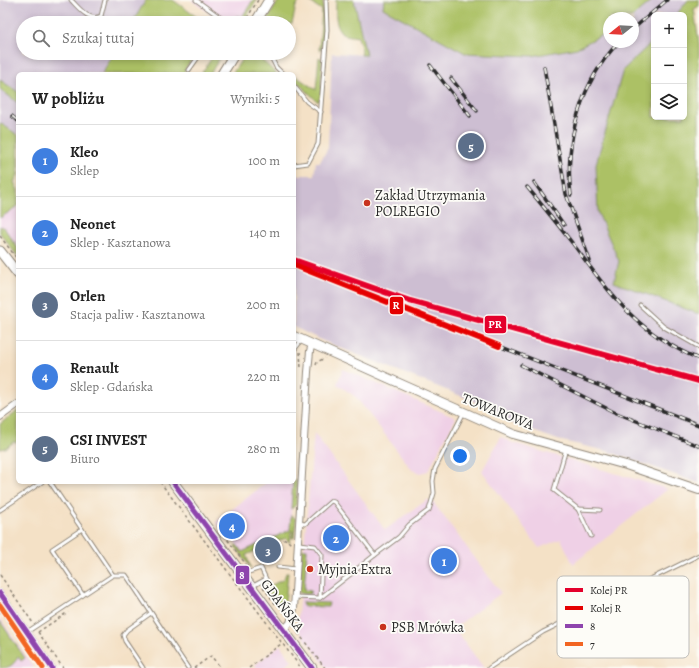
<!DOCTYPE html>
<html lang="pl">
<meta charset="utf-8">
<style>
body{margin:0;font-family:Alegreya,serif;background:#f6f6f6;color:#222}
.controls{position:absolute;right:12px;top:12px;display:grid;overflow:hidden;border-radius:6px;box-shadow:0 2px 6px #0003}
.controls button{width:36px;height:36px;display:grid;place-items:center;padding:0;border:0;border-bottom:1px solid #e0e0e0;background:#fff;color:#222;font:20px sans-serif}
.compass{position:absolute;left:603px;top:12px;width:36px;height:36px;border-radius:50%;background:#fff;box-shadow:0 2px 6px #0003;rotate:252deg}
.you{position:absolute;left:460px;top:456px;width:14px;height:14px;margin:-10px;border:3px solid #fff;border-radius:50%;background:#1a73e8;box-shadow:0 0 0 6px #1a73e833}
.badge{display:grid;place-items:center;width:26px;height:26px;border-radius:50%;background:#1a73e8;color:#fff;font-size:13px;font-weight:700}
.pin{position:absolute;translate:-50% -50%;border:2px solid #fff;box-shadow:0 1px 4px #0006}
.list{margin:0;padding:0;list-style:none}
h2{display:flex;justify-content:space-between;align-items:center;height:52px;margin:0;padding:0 16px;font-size:17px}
h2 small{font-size:13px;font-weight:400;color:#767676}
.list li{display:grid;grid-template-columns:26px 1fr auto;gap:12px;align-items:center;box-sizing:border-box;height:72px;padding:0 16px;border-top:1px solid #e0e0e0}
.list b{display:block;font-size:15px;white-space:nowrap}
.list p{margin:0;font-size:13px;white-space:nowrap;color:#767676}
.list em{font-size:13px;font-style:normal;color:#767676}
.icon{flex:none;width:22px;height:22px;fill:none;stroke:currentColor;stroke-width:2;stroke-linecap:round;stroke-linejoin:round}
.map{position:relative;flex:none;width:699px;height:668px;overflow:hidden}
.search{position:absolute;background:#fff;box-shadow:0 2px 6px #0003;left:16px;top:16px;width:280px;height:44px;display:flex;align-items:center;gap:10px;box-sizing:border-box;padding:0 14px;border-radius:22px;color:#767676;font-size:15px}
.panel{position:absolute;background:#fff;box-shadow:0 2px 6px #0003;left:16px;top:72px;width:280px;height:412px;border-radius:6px}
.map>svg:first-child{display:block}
.built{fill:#efd0e6}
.industrial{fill:#cdbed2}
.green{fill:#acc165;stroke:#6c7648}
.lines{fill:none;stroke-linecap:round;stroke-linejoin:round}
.service-casing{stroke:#908678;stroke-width:5}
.minor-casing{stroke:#908678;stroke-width:8}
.tertiary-casing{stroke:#908678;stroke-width:10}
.secondary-casing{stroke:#908678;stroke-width:11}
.path{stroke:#908678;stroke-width:1.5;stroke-dasharray:3 3;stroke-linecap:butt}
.service{stroke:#fff;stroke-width:3}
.minor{stroke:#fff;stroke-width:6}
.tertiary{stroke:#fff;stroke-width:8}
.secondary{stroke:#fff;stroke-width:9}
.rail-casing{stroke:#2b2b2b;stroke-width:3.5}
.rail{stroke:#fdfcf7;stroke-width:2;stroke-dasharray:6;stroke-linecap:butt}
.bus-1-casing{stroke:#fdfcf7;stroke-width:8}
.bus-2-casing{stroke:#fdfcf7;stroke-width:8}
.bus-1{stroke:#8e44ad;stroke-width:5}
.bus-2{stroke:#f26522;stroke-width:5}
.rail-1-casing{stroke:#fdfcf7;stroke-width:9}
.rail-2-casing{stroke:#fdfcf7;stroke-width:9}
.rail-1{stroke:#e4002b;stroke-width:6}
.rail-2{stroke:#e50000;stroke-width:6}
.poi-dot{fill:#c8321e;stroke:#fdfcf7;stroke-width:1.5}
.labels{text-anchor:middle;stroke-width:3.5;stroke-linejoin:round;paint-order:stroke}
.poi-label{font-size:14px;fill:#2b2b2b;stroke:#fdfcf7;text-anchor:start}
.street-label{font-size:14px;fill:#2b2b2b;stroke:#fdfcf7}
.key{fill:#fdfcf7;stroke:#bebdba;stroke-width:1}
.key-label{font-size:11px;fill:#2b2b2b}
.line-badge{stroke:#fdfcf7;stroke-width:1.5}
.badge-label{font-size:11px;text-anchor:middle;font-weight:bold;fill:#fff}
</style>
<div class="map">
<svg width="699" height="668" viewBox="0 0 699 668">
<rect width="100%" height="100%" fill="#fdfcf7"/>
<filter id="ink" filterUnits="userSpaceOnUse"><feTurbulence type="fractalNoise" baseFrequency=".025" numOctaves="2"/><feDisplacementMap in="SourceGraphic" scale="8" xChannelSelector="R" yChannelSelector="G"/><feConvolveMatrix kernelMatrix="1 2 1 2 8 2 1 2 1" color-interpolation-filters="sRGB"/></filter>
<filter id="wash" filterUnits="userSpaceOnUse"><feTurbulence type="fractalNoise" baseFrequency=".012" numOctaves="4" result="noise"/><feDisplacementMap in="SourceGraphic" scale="16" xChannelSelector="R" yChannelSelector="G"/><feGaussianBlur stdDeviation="0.9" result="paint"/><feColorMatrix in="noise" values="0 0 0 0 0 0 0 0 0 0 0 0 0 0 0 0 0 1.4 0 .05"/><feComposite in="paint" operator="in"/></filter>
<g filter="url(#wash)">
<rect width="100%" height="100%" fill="#f4e1c6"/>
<g class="built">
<polygon points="191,0 257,0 242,23 223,23"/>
<polygon points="18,206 18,249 0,226 0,218"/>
<polygon points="343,369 456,418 428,471 420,473 412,470 356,397 337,384"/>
<polygon points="314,433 385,530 427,500 433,502 501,593 454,628 484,668 327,668 297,628"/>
<polygon points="501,437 513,443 668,489 573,564 561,539 539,548 482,471"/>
<polygon points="267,482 293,482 290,530 242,552 234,540 231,541 216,522"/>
<polygon points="0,618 34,668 0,668"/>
<polygon points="280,645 292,661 283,668 257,668 255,665"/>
</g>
<g class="industrial">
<polygon points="0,0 146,0 132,23 23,23 23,53 114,53 102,74 18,74 18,92 0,80"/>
<polygon points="354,0 384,0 383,8 465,53 532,56 577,48 609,31 609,42 633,42 633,18 631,18 653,0 688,0 676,15 654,15 654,40 598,213 619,261 614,282 699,314 699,483 607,451 558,440 508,422 496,410 321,340 294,327 294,175 314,175 316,162 320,162 328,148 332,53 366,55"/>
<polygon points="0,89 18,103 18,135 0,123"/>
</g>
<g class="green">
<polygon points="146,0 173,0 205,23 132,23"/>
<polygon points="253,0 257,0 242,23 234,23 234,18 237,16 242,17"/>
<polygon points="279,0 301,0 296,6 292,24 265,23"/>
<polygon points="307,0 322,0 323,3 324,32 321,49 319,50 322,10"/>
<path d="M336 0H354L366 55H361L362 51 358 37C353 36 345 36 342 33 334 26 336 9 336 0Z"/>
<polygon points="384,0 653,0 631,18 609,18 609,31 577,48 532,56 465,53 383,8"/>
<polygon points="688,0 699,0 699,6 694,9 699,44 699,314 614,282 619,261 598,213 596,164 623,70 654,40 654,117 684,117 684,15 676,15"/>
<polygon points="114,53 196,53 185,69 184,74 102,74"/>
<polygon points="215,53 222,54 210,74 201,74"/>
<polygon points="246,53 254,53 277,74 232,74"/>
<polygon points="319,57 322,59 321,93 318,102 294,79 294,75 316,90"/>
<polygon points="0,80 18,92 18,103 0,89"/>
<polygon points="0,123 18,135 18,175 14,182 18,190 18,206 0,218"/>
<polygon points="0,226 4,228 12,239 12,242 15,242 15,245 17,246 18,257 0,233"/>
<polygon points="18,410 18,442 14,442 5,448 0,449 0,424"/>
<polygon points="297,480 296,505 291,509 293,482"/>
<polygon points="291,515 296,519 294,538 292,538 293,531 291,531 290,543 286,538 246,555 251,568 235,546 237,545 242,552 290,530"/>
<polygon points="302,549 307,549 304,590 311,591 310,594 302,594 299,592"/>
<polygon points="286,573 288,573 284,613 264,585 268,583 270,586 284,579"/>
<polygon points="302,602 329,603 328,607 303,606"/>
<path d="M0 621 25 658 21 661 18 656C14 665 10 668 0 668Z"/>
</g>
</g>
<g filter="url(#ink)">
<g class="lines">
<g class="service-casing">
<g id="service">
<path d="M71 0C79 8 89 22 101 16L105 0"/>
<polyline points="196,0 228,23"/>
<polyline points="269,53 276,67 283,74"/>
<polyline points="189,70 201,53"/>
<polyline points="294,86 307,102 321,112"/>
<polyline points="294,165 308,163 318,144 327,30 326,0"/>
<polyline points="640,305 664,327 699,347"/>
<polyline points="294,350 301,341"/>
<polyline points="566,449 554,490 578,509 591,536"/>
<polyline points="50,482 113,575 126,575 188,668"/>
<polyline points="578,509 600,510"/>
<polyline points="0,510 42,482"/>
<polyline points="299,523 305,524 331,501 334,502 375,555 320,598"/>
<polyline points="82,529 52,549 83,595"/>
<polyline points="375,555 399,537 409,525 429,510 434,493 433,481 435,469 464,412"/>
<polyline points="278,567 296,569"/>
<polyline points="243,574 261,568 266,579 253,586"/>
<polyline points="295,597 320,598 322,555 315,546 299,544"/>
<polyline points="27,632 113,575"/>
<polyline points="143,668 125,641 123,635 127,630 151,613"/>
<polyline points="489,668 543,632 699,555"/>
</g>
</g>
<g class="minor-casing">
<g id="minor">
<polyline points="0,417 18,404"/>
<polyline points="0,593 52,668"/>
<polyline points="283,630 290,623 294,609 308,372 310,351 312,344"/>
</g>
</g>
<g class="tertiary-casing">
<polyline id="tertiary" points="294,336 513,434 626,465 699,490"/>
</g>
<g class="secondary-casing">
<g id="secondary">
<polyline points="255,23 269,0"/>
<polyline points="222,74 235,53"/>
<polyline points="0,251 18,274"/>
<polyline points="173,482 312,668"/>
</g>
</g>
<g class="path">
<polyline points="244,23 258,0"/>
<polyline points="0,236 18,260"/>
<polyline points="300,352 301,368"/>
<polyline points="316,365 317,362 325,358"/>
<polyline points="160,482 301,668"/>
<polyline points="224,535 248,567"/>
<polyline points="278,543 286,539 291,544"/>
<polyline points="0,575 33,623"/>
<polyline points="263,587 276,605"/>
<polyline points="0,611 40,668"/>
<polyline points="38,632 68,612"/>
<polyline points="38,632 63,668"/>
<polyline points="298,633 325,668"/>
<polyline points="194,668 211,656 221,668"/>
<polyline points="249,668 281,644"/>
</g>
<use href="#service" class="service"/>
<use href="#minor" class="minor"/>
<use href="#tertiary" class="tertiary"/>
<use href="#secondary" class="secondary"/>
<g class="rail-casing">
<g id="rail">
<polyline points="633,29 667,0"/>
<polyline points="430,65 470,116"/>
<polyline points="544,67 566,194 590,261"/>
<polyline points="451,78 477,111"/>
<polyline points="12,116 18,121"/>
<polyline points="534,182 564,225"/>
<path d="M527 187C543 206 558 225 573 244 611 295 638 334 699 359"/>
<path d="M571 195C564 142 581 81 619 42"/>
<polyline points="294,268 336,282"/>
<polyline points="499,346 699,425"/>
<polyline points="521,365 614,412 699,446"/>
</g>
</g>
<use href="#rail" class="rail"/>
<g class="bus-1-casing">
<g id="bus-1">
<polyline points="173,482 312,668"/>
<polyline points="0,593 52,668"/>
</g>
</g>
<g class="bus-2-casing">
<polyline id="bus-2" points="0,605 43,668"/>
</g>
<use href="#bus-1" class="bus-1"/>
<use href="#bus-2" class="bus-2"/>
<g class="rail-1-casing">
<polyline id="rail-1" points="294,260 410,301 699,381"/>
</g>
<g class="rail-2-casing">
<polyline id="rail-2" points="294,265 499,346"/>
</g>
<use href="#rail-1" class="rail-1"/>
<use href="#rail-2" class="rail-2"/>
</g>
</g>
<g class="poi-dot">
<circle cx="367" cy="203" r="4"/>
<circle cx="310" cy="569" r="4"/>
<circle cx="383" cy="627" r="4"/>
</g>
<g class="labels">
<g class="poi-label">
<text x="375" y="200">Zakład Utrzymania<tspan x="375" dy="16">POLREGIO</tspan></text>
<text x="318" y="574">Myjnia Extra</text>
<text x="391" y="632">PSB Mrówka</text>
</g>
<g class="street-label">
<text transform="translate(498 411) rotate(22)" y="5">TOWAROWA</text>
<text transform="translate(283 605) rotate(53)" y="5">GDAŃSKA</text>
</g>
</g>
<rect x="557" y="576" width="132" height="82" rx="6" class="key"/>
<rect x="565" y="588" width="18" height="4" fill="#e4002b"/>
<rect x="565" y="606" width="18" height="4" fill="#e50000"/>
<rect x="565" y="624" width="18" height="4" fill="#8e44ad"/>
<rect x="565" y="642" width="18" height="4" fill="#f26522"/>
<g class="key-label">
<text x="590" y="594">Kolej PR</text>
<text x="590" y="612">Kolej R</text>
<text x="590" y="630">8</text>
<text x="590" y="648">7</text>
</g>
<g class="line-badge">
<rect x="389" y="296" width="15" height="19" rx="4" fill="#e50000"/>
<rect x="484" y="315" width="23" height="19" rx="4" fill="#e4002b"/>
<rect x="235" y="565" width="15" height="20" rx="4" fill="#8e44ad"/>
</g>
<g class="badge-label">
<text x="396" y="309">R</text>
<text x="495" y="328">PR</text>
<text x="242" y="579">8</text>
</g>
</svg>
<div class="controls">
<button>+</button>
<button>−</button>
<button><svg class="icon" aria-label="layers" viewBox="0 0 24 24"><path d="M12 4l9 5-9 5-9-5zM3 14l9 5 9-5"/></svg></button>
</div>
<svg class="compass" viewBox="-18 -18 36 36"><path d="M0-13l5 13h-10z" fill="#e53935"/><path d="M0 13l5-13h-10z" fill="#767676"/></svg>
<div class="you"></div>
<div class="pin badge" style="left:444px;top:561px;background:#3f7fe0">1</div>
<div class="pin badge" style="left:336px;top:538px;background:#3f7fe0">2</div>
<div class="pin badge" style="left:268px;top:550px;background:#5c6f8a">3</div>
<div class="pin badge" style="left:232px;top:526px;background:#3f7fe0">4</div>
<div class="pin badge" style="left:471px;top:146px;background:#5c6f8a">5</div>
<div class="search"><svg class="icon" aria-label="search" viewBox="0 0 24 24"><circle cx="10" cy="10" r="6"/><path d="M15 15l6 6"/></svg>Szukaj tutaj</div>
<section class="panel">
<h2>W pobliżu<small>Wyniki: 5</small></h2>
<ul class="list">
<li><span class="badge" style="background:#3f7fe0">1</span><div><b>Kleo</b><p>Sklep</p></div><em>100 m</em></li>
<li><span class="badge" style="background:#3f7fe0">2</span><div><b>Neonet</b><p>Sklep · Kasztanowa</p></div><em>140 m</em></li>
<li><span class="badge" style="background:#5c6f8a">3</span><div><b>Orlen</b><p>Stacja paliw · Kasztanowa</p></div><em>200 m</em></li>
<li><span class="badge" style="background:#3f7fe0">4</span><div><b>Renault</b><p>Sklep · Gdańska</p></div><em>220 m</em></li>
<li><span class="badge" style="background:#5c6f8a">5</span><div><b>CSI INVEST</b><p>Biuro</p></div><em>280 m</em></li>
</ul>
</section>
</div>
